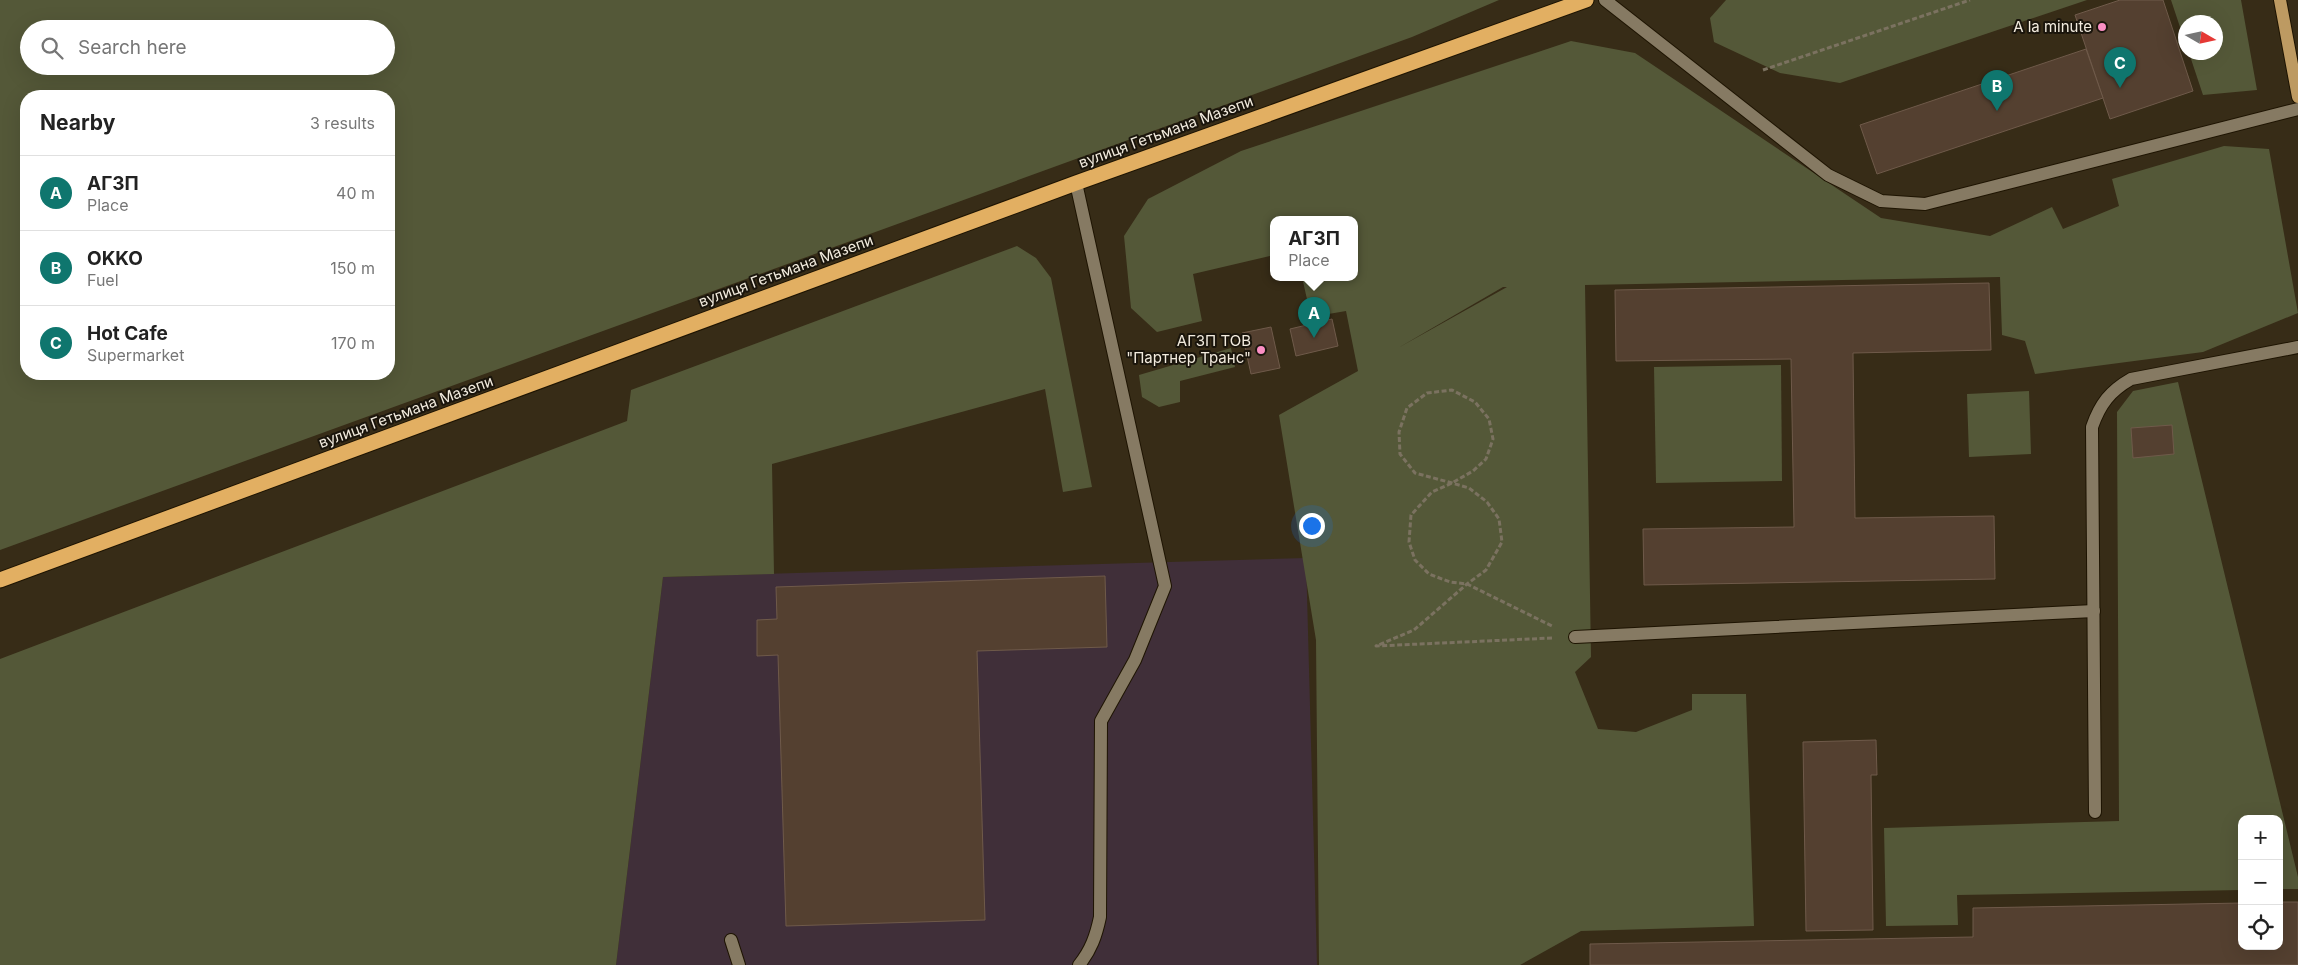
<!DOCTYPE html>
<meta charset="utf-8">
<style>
body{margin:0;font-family:Inter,sans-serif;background:#f2f2f2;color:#222}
.controls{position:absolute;right:15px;bottom:15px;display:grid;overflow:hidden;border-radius:10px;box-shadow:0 5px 20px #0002}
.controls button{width:45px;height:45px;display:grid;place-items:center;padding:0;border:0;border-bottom:1px solid #e0e0e0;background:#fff;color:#222;font:25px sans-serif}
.compass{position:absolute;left:2178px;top:15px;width:45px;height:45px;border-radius:50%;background:#fff;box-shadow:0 5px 20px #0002;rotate:99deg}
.you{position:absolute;left:1311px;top:525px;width:18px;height:18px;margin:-12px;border:4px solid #fff;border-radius:50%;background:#1a73e8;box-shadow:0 0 0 8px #1a73e833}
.badge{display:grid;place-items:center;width:32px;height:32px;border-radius:50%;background:#0f766e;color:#fff;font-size:16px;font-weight:700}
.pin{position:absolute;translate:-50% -41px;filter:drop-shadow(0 1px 2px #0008)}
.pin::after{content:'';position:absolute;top:26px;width:18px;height:15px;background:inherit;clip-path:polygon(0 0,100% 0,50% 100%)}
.popup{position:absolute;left:1270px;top:216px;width:88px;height:65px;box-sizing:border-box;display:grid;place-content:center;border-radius:10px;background:#fff;filter:drop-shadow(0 1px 4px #0005);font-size:16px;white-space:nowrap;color:#767676}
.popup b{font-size:19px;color:#222}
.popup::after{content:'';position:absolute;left:50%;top:100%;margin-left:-10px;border:10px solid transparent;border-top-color:#fff}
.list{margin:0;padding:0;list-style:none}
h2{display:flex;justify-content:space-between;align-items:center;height:65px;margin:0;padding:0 20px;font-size:21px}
h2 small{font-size:16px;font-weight:400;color:#767676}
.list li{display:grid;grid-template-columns:32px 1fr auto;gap:15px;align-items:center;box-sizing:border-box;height:75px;padding:0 20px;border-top:1px solid #e0e0e0}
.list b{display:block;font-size:19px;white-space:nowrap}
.list p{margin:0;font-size:16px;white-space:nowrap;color:#767676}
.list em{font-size:16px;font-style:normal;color:#767676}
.icon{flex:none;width:28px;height:28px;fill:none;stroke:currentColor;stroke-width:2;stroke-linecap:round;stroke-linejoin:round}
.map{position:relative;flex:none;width:2298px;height:965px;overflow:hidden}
.search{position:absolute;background:#fff;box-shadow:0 5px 20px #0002;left:20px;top:20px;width:375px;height:55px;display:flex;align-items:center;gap:12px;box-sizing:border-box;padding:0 18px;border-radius:28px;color:#767676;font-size:19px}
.panel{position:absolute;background:#fff;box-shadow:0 5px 20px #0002;left:20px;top:90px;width:375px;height:290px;border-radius:20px}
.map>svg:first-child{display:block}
.industrial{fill:#402f39}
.green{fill:#545838;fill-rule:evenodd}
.building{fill:#544030;stroke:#6f5a4a}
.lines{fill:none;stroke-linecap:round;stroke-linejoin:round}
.minor-casing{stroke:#1e1402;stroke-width:14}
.major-casing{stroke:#1e1402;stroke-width:14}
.highway-casing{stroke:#1e1402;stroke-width:17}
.path{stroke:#7b7260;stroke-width:3;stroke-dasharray:5 2.5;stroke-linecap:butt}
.minor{stroke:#867a63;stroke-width:12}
.major{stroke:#bd9a62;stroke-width:12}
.highway{stroke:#e2af62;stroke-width:15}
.poi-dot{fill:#fb8fc4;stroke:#1a150c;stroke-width:2}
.labels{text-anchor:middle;stroke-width:4;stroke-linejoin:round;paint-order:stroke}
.poi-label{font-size:15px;fill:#f2ebde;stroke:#1a150c;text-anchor:end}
.street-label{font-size:15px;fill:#f2ebde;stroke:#1a150c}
</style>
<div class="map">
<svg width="2298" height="965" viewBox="0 0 2298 965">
<rect width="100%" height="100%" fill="#372c17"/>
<polygon class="industrial" points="1306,558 1317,965 616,965 663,577"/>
<g class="green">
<path d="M0 0H1499L1412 37 0 550ZM29 29H386V66H29ZM26 96H389V374H26Z"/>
<polygon points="1726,0 2087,0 1840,83 1780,73 1714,42 1710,18"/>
<polygon points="2171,0 2241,0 2257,90 2203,95 2189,53 2216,52 2216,22 2186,22 2185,42"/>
<path d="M1571 41 1635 53 1881 218 1990 236 2052 207 2063 229 2119 206 2112 179 2224 146 2269 149 2298 313 2203 352 2035 374 2025 341 2002 335 2000 277 1585 285 1591 657 1575 672 1598 729 1636 732 1692 710V694H1746L1754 926 1581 931 1520 965H1319L1316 640 1279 415 1358 371 1346 311 1311 317 1302 277H1354V219H1274V255L1193 274 1202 321 1157 332 1131 308 1124 236 1148 199 1241 151ZM1503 287H1507L1398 348Z"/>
<polygon points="1017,246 1036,258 1051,278 1092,487 1063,492 1045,389 772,464 774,574 663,577 616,965 0,965 0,659 627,421 631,390"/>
<polygon points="1231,348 1235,367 1180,381 1180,402 1159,407 1142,397 1139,375"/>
<polygon points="1781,365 1782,481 1656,483 1654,367"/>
<polygon points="2178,382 2298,877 2298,889 2279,889 2279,819 2242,819 2242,890 1957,895 1958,925 1886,926 1884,828 2119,821 2117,412 2133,391"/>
<polygon points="2029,391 2031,454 1969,457 1967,394"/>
</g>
<g class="building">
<polygon points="2120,0 2163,0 2193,91 2110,119 2075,15"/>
<polygon points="2086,49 2103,98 1877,174 1860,125"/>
<polygon points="1989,283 1991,350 1853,353 1855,518 1994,516 1995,579 1644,585 1643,529 1794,527 1791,359 1616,361 1615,290"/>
<polygon points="1332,319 1338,346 1296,356 1290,329"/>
<polygon points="1271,327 1280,368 1251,374 1242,333"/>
<polygon points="2172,425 2174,454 2133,458 2131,428"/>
<polygon points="1105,576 1107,647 977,651 985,920 786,926 778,655 757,656 757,620 777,619 776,587"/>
<polygon points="1876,740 1877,775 1871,775 1873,930 1806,931 1803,742"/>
<polygon points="2279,902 2298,902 2298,965 1590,965 1590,944 1973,937 1973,908 2242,903 2242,946 2279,946"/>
</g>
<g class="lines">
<g class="minor-casing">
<g id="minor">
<polyline points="1605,0 1828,175 1881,201 1925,204 2298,109"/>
<path d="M1076 183 1165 586 1135 660 1101 721 1100 917C1096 936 1091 950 1079 965"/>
<polyline points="1575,637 2094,611"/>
<path d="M2095 812 2092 427C2100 404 2110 391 2131 379L2298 347"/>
<polyline points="731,940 739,965"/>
</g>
</g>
<g class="major-casing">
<polyline id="major" points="2280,0 2298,97"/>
</g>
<g class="highway-casing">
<polyline id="highway" points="0,580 1076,183 1586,0"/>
</g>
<g class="path">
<polyline points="1763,70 1970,0"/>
<polyline points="1552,638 1376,646 1414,630 1467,584 1486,570 1502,542 1499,519 1487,502 1469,488 1452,483 1415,473 1400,454 1399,432 1407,408 1427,393 1452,390 1475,402 1489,419 1493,439 1486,459 1473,471 1452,483 1432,492 1411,515 1409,542 1415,560 1429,574 1450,582 1467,584 1554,627"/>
</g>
<use href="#minor" class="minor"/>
<use href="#major" class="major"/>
<use href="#highway" class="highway"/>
</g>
<g class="poi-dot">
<circle cx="2102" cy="27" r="5"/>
<circle cx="1261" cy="350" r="5"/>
</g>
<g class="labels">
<g class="poi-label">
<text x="2092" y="32">A la minute</text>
<text x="1251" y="346">АГЗП ТОВ<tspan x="1251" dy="17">"Партнер Транс"</tspan></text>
</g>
<g class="street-label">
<text transform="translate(1166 132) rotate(-20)" y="5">вулиця Гетьмана Мазепи</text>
<text transform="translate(786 271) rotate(-20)" y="5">вулиця Гетьмана Мазепи</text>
<text transform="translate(406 412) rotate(-20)" y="5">вулиця Гетьмана Мазепи</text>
</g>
</g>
</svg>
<div class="controls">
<button>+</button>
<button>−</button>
<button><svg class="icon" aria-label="locate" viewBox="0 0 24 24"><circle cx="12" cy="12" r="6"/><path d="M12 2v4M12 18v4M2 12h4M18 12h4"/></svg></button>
</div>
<svg class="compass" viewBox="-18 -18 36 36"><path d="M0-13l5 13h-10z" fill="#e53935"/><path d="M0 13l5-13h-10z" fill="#767676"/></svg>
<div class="you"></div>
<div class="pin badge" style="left:1314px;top:338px">A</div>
<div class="popup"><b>АГЗП</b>Place</div>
<div class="pin badge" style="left:1997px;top:111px">B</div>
<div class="pin badge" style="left:2120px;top:88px">C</div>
<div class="search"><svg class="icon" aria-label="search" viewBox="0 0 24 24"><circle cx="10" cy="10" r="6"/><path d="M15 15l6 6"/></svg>Search here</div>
<section class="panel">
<h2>Nearby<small>3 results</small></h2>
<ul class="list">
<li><span class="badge">A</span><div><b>АГЗП</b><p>Place</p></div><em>40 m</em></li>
<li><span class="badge">B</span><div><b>OKKO</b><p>Fuel</p></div><em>150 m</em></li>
<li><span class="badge">C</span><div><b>Hot Cafe</b><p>Supermarket</p></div><em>170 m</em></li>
</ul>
</section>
</div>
